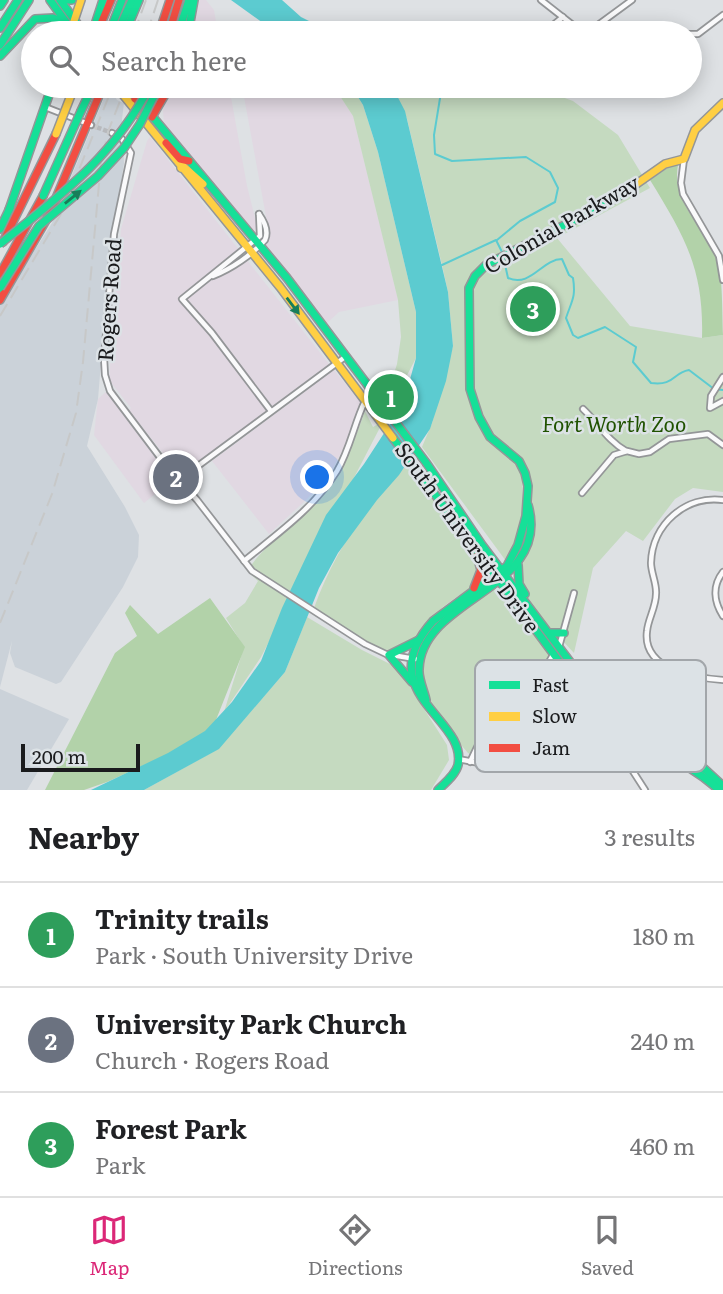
<!DOCTYPE html>
<meta charset="utf-8">
<style>
body{margin:0;font-family:Literata,serif;background:#f6f6f6;color:#202124}
.scale{position:absolute;left:21px;bottom:18px;width:119px;box-sizing:border-box;padding-left:7px;border:4px solid #1a1b1d;border-top:0;font-size:19px;line-height:24px;white-space:nowrap;color:#1a1b1d;-webkit-text-stroke:5px #dce2e6;paint-order:stroke}
.you{position:absolute;left:318px;top:478px;width:24px;height:24px;margin:-18px;border:5px solid #fff;border-radius:50%;background:#1a73e8;box-shadow:0 0 0 10px #1a73e833}
.badge{display:grid;place-items:center;width:46px;height:46px;border-radius:50%;background:#db2777;color:#fff;font-size:23px;font-weight:700}
.pin{position:absolute;translate:-50% -50%;border:4px solid #fff;box-shadow:0 2px 7px #0006}
.list{margin:0;padding:0;list-style:none}
h2{display:flex;justify-content:space-between;align-items:center;height:91px;margin:0;padding:0 28px;font-size:30px}
h2 small{font-size:23px;font-weight:400;color:#757577}
.list li{display:grid;grid-template-columns:46px 1fr auto;gap:21px;align-items:center;box-sizing:border-box;height:105px;padding:0 28px;border-top:2px solid #e0e0e0}
.list b{display:block;font-size:26px;white-space:nowrap}
.list p{margin:0;font-size:23px;white-space:nowrap;color:#757577}
.list em{font-size:23px;font-style:normal;color:#757577}
.icon{flex:none;width:38px;height:38px;fill:none;stroke:currentColor;stroke-width:2;stroke-linecap:round;stroke-linejoin:round}
.map{position:relative;flex:none;width:723px;height:790px;overflow:hidden}
.search{position:absolute;background:#fff;box-shadow:0 4px 18px #0003;left:21px;right:21px;top:21px;height:77px;display:flex;align-items:center;gap:18px;box-sizing:border-box;padding:0 24px;border-radius:38px;color:#757577;font-size:26px}
.sheet{height:406px;background:#fff}
nav{display:flex;justify-content:space-around;align-items:center;box-sizing:border-box;height:98px;border-top:2px solid #e0e0e0;background:#fff;font-size:19px;color:#757577}
nav a{display:grid;justify-items:center;gap:4px}
nav .on{color:#db2777}
.map>svg:first-child{display:block}
.commercial{fill:#e1d8e2}
.built{fill:#cbd2d9}
.green{fill:#c5dac0}
.forest{fill:#b2d2a9}
.water{fill:#5ccbd0}
.lines{fill:none;stroke-linecap:round;stroke-linejoin:round}
.stream{stroke:#5ccbd0;stroke-width:2}
.street-tunnel{stroke:#b7b9bc;stroke-width:4.5;stroke-dasharray:4.5 2;stroke-linecap:butt}
.street-casing{stroke:#949698;stroke-width:8}
.fast-casing{stroke:#949698;stroke-width:10}
.slow-casing{stroke:#949698;stroke-width:10}
.jam-casing{stroke:#949698;stroke-width:10}
.street{stroke:#fafafb;stroke-width:4.5}
.fast{stroke:#16e098;stroke-width:7}
.slow{stroke:#ffcf43;stroke-width:7}
.jam{stroke:#f24e42;stroke-width:7}
.rail{stroke:#c7c8c8;stroke-width:2;stroke-dasharray:14 7;stroke-linecap:butt}
.fast-bridge-casing{stroke:#949698;stroke-width:10;stroke-linecap:butt}
.slow-bridge-casing{stroke:#949698;stroke-width:10;stroke-linecap:butt}
.fast-bridge{stroke:#16e098;stroke-width:7}
.slow-bridge{stroke:#ffcf43;stroke-width:7}
.oneway{fill:#187e5a}
.labels{text-anchor:middle;stroke-width:5;stroke-linejoin:round;paint-order:stroke}
.street-label{font-size:21px;fill:#1a1b1d;stroke:#dce2e6}
.park-label{font-size:21px;font-style:italic;fill:#205200;stroke:#dce2e6}
.key{fill:#dce2e6;stroke:#a2a6aa;stroke-width:2}
.key-label{font-size:19px;fill:#1a1b1d}
</style>
<div class="map">
<svg width="723" height="790" viewBox="0 0 723 790">
<rect width="100%" height="100%" fill="#dee1e4"/>
<g class="commercial">
<polygon points="198,0 206,0 214,10 218,33 191,33"/>
<polygon points="172,86 229,86 247,186 258,230 254,234 164,125 163,110"/>
<polygon points="242,86 327,86 338,93 353,116 398,300 339,312 325,325 264,244 270,238"/>
<polygon points="150,137 329,364 180,475 129,410 131,408 109,380 121,229 147,141"/>
<polygon points="334,370 361,403 350,436 330,474 306,500 269,534 212,461"/>
<polygon points="106,392 172,480 144,503 94,435 98,399"/>
</g>
<g class="built">
<polygon points="109,86 117,100 124,103 122,119 124,163 110,254 98,399 87,446 125,507 139,535 138,557 123,587 61,682 56,684 15,667 10,653 12,641 0,687 0,305 52,223"/>
<polygon points="0,689 69,719 27,790 0,790"/>
</g>
<g class="green">
<path d="M327 86H351L363 105 378 152 416 312V358L261 657 224 712 244 647 226 618 245 603 258 581 247 571C265 543 295 526 317 502 342 476 353 444 365 411L373 427 382 422 385 402 397 364 401 337 398 300 353 116 338 93Z"/>
<path d="M393 86H474L481 93 510 89H540L573 101 618 135 650 188 557 238 630 326 702 338 723 335V492L693 488 675 499 643 541 626 531 593 568 574 653C559 636 526 606 522 584 519 567 526 558 530 542 535 524 533 478 523 462L522 518 516 544 506 561 422 447 432 423 453 346 448 292 442 265 407 119Z"/>
<path d="M408 462 488 576C473 586 457 596 443 607 427 621 415 650 390 650 369 650 332 620 314 608 328 569 349 531 376 499 387 486 399 476 408 462Z"/>
<path d="M494 587C505 595 514 609 523 620 558 664 584 718 637 743L624 757 574 729 561 727 544 730 525 743 484 761 468 753 462 746C450 730 431 711 424 692 406 639 460 613 494 587Z"/>
<polygon points="307,617 362,650 398,668 447,745 449,760 431,790 144,790 218,749 285,672"/>
</g>
<g class="forest">
<path d="M678 165C671 203 704 225 717 258 723 274 722 316 723 335L702 338C704 269 685 237 650 180L669 167Z"/>
<polygon points="210,598 245,647 210,735 107,782 84,790 45,790 115,653 137,636 125,613 130,605 158,634"/>
</g>
<g class="water">
<polygon points="231,0 282,0 301,17 333,33 277,33"/>
<polygon points="351,86 392,86 405,111 448,292 453,346 446,381 430,429 399,475 377,500 338,553 319,588 285,672 219,749 144,790 91,790 168,753 205,731 232,702 261,661 282,608 326,515 364,464 403,404 416,358 416,312 378,152 363,105"/>
</g>
<g class="lines">
<g class="stream">
<polyline points="442,86 434,135 435,154 452,161 526,157 550,172 558,188 555,202 520,221 497,240"/>
<path d="M504 260 508 278C531 288 542 259 562 259L569 275 573 278C576 297 572 300 566 318L573 335 578 338 605 327 636 347 633 362 651 383C675 386 672 373 689 370L714 389 723 390"/>
<polyline points="442,265 496,240 503,254"/>
</g>
<polyline class="street-tunnel" points="91,125 112,133"/>
<g class="street-casing">
<g id="street">
<polyline points="541,0 583,33"/>
<polyline points="543,33 563,17"/>
<polyline points="587,33 632,0"/>
<polyline points="690,34 698,34 723,15"/>
<polyline points="45,107 91,125"/>
<polyline points="112,133 122,139 131,153 114,234 104,358 105,375 110,391 162,460 197,500 252,571 365,644 386,654 415,659"/>
<polyline points="684,159 681,183 683,194 719,256 723,280"/>
<polyline points="259,214 260,236 182,299 212,333 271,411"/>
<path d="M213 276C231 269 252 255 265 240 269 231 264 221 259 214"/>
<polyline points="723,377 711,396 710,408 723,401"/>
<path d="M583 409C598 423 608 441 626 451"/>
<polyline points="179,480 345,357"/>
<polyline points="582,493 614,455 627,451 639,454 650,452 669,439 708,434 723,445"/>
<path d="M723 500C686 495 652 524 651 563 651 573 657 584 656 594 656 607 648 619 647 631 642 670 695 678 723 680"/>
<path d="M244 561C277 534 314 508 337 471 350 449 354 424 365 401"/>
<path d="M723 572C712 586 714 602 723 616"/>
<polyline points="559,647 574,593"/>
<polyline points="458,759 490,765 517,753 546,735 570,733 605,749 627,762 645,790"/>
<polyline points="470,762 479,743 494,732 527,700 553,655"/>
</g>
</g>
<g class="fast-casing">
<g id="fast">
<polyline points="50,0 74,33"/>
<polyline points="60,0 84,33"/>
<polyline points="64,0 72,0"/>
<polyline points="0,6 4,0"/>
<polyline points="0,28 18,0"/>
<polyline points="93,31 103,0"/>
<polyline points="109,33 122,0"/>
<polyline points="117,33 132,0"/>
<polyline points="125,33 139,0"/>
<polyline points="178,33 189,0"/>
<polyline points="188,33 194,0"/>
<polyline points="0,45 29,0"/>
<polyline points="0,56 35,19 53,18 65,22"/>
<polyline points="127,86 287,278 427,464 482,545 604,707 631,728 699,764 723,786"/>
<polyline points="81,111 93,86"/>
<polyline points="9,210 52,86"/>
<polyline points="0,229 10,208"/>
<path d="M393 438 593 707C630 743 681 755 719 790"/>
<polyline points="518,565 519,584 525,594"/>
<polyline points="549,633 564,633"/>
<polyline points="412,682 389,655 419,640"/>
<path d="M426 700C424 691 418 678 419 669 421 597 552 590 528 505"/>
<path d="M438 790C445 783 456 774 458 765 468 718 369 693 433 621L507 566 518 545 526 516 528 486 525 473 519 461 490 437 479 417 470 389 469 288 475 276 486 265 608 203 625 192"/>
</g>
</g>
<g class="slow-casing">
<g id="slow">
<polyline points="74,21 81,0"/>
<polyline points="116,86 280,287 393,438"/>
<polyline points="181,168 183,166 203,184"/>
<polyline points="625,192 665,164 684,159 695,130 723,103"/>
</g>
</g>
<g class="jam-casing">
<g id="jam">
<polyline points="97,33 111,0"/>
<polyline points="159,33 170,0"/>
<polyline points="169,33 179,0"/>
<polyline points="135,99 142,86"/>
<polyline points="152,117 170,86"/>
<polyline points="166,143 180,159 189,161"/>
<polyline points="3,242 56,134"/>
<polyline points="0,274 43,196"/>
<polyline points="0,300 49,215 103,86"/>
<polyline points="474,588 481,570 477,556"/>
</g>
</g>
<use href="#street" class="street"/>
<use href="#fast" class="fast"/>
<use href="#slow" class="slow"/>
<use href="#jam" class="jam"/>
<g class="rail">
<polyline points="134,33 146,0"/>
<polyline points="147,33 158,0"/>
<polyline points="0,316 61,214 113,86"/>
<polyline points="0,623 52,494 76,413 83,362 101,162 109,129 126,86"/>
</g>
<g class="fast-bridge-casing">
<g id="fast-bridge">
<polyline points="43,196 81,111"/>
<path d="M0 244C61 195 113 157 150 86"/>
<polyline points="0,288 39,226 98,176 124,148 140,124 159,86"/>
</g>
</g>
<g class="slow-bridge-casing">
<polyline id="slow-bridge" points="56,134 73,90"/>
</g>
<use href="#fast-bridge" class="fast-bridge"/>
<use href="#slow-bridge" class="slow-bridge"/>
</g>
<defs><path id="oneway-solid" d="M-6-.8H1V-3.2L6.5 0L1 3.2V.8H-6Z" transform="scale(1.75)"/></defs>
<g class="oneway">
<use href="#oneway-solid" transform="translate(73 197) rotate(-39)"/>
<use href="#oneway-solid" transform="translate(293 306) rotate(53)"/>
</g>
<g class="labels">
<g class="street-label">
<text transform="translate(562 225) rotate(-30)" y="7">Colonial Parkway</text>
<text transform="translate(110 300) rotate(-86)" y="7">Rogers Road</text>
<text transform="translate(467 538) rotate(54)" y="7">South University Drive</text>
</g>
<g class="park-label">
<text x="614" y="432">Fort Worth Zoo</text>
</g>
</g>
<rect x="475" y="660" width="231" height="112" rx="10" class="key"/>
<rect x="489" y="681" width="31" height="8" fill="#16e098"/>
<rect x="489" y="712" width="31" height="9" fill="#ffcf43"/>
<rect x="489" y="744" width="31" height="8" fill="#f24e42"/>
<g class="key-label">
<text x="532" y="692">Fast</text>
<text x="532" y="723">Slow</text>
<text x="532" y="755">Jam</text>
</g>
</svg>
<div class="scale">200 m</div>
<div class="you"></div>
<div class="pin badge" style="left:391px;top:397px;background:#2e9e5b">1</div>
<div class="pin badge" style="left:176px;top:477px;background:#6b7280">2</div>
<div class="pin badge" style="left:533px;top:309px;background:#2e9e5b">3</div>
<div class="search"><svg class="icon" aria-label="search" viewBox="0 0 24 24"><circle cx="10" cy="10" r="6"/><path d="M15 15l6 6"/></svg>Search here</div>
</div>
<section class="sheet">
<h2>Nearby<small>3 results</small></h2>
<ul class="list">
<li><span class="badge" style="background:#2e9e5b">1</span><div><b>Trinity trails</b><p>Park · South University Drive</p></div><em>180 m</em></li>
<li><span class="badge" style="background:#6b7280">2</span><div><b>University Park Church</b><p>Church · Rogers Road</p></div><em>240 m</em></li>
<li><span class="badge" style="background:#2e9e5b">3</span><div><b>Forest Park</b><p>Park</p></div><em>460 m</em></li>
</ul>
</section>
<nav>
<a class="on"><svg class="icon" aria-label="map" viewBox="0 0 24 24"><path d="M3 6l6-2 6 2 6-2v14l-6 2-6-2-6 2zM9 4v14M15 6v14"/></svg>Map</a>
<a><svg class="icon" aria-label="directions" viewBox="0 0 24 24"><path d="M12 3l9 9-9 9-9-9zM9 14v-3h6M13 9l2 2-2 2"/></svg>Directions</a>
<a><svg class="icon" aria-label="saved" viewBox="0 0 24 24"><path d="M7 4h10v16l-5-4-5 4z"/></svg>Saved</a>
</nav>
